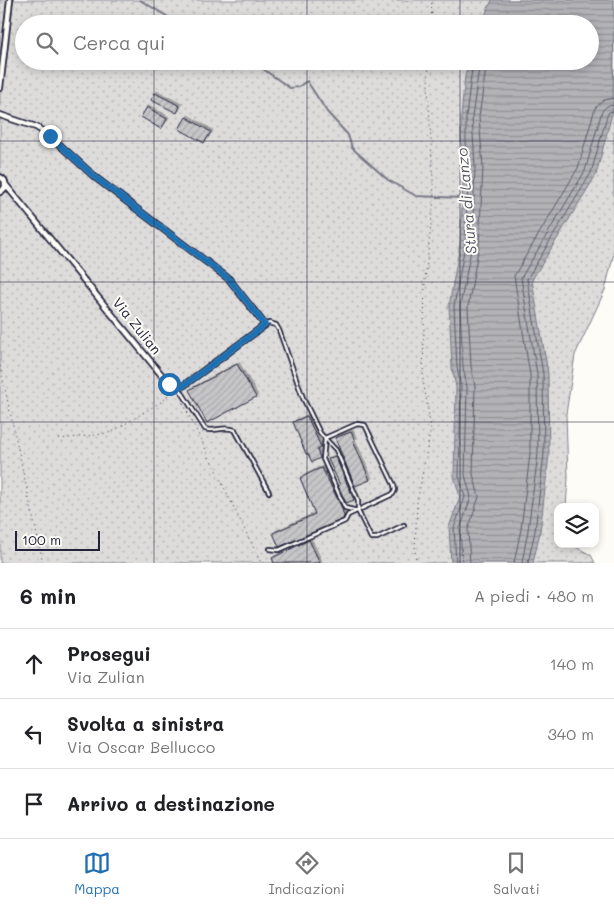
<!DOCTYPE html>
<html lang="it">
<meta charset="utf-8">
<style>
body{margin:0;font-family:Mali,sans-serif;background:#f6f6f6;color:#202124}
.controls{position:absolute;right:15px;bottom:15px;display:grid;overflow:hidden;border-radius:10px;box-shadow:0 2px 8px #0003}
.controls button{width:45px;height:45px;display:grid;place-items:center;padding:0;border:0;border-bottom:1px solid #e0e0e0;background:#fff;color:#202124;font:25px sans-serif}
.scale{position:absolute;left:15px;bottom:12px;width:85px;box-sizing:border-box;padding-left:5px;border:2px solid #22223b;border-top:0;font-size:14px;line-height:18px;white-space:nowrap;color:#22223b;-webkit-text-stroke:4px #fdfcf7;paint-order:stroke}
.stop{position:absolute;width:15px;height:15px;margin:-11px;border:4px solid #1f6fb2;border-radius:50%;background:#fff}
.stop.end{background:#1f6fb2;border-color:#fff;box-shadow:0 1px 5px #0008}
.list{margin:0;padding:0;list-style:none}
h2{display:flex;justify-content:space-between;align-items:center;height:65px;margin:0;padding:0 20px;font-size:21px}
h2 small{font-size:16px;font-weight:400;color:#757577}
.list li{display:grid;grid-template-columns:32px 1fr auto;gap:15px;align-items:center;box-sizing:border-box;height:70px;padding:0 20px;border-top:1px solid #e0e0e0}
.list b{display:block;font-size:19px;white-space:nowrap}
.list p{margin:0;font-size:16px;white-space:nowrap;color:#757577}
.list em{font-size:16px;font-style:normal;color:#757577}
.icon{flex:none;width:28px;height:28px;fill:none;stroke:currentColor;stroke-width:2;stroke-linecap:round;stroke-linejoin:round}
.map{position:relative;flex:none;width:614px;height:563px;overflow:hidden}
.search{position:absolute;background:#fff;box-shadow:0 2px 8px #0003;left:15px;right:15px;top:15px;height:55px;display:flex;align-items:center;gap:12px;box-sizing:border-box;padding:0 18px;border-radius:28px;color:#757577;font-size:19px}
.sheet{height:275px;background:#fff}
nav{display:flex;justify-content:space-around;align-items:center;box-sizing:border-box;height:70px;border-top:1px solid #e0e0e0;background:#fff;font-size:14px;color:#757577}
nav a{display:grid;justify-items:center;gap:2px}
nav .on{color:#1f6fb2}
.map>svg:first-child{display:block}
.park{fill:url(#park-dots);stroke:#807f8b;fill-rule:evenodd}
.water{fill:url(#water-rules);stroke:#787885}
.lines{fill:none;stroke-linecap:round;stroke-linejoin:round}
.shore{stroke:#5c5c6d;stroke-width:1}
.stream{stroke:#787885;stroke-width:2}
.building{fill:url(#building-hatch);stroke:#22223b;filter:url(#shadow)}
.lane-casing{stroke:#22223b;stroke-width:6}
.street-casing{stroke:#22223b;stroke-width:8}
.path{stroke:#22223b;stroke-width:1;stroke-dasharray:1 4;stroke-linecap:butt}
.lane{stroke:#fdfcf7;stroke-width:2.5}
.street{stroke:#fdfcf7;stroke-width:4.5}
.route{stroke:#1f6fb2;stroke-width:6}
.grid{fill:none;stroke:#22223b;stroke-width:1;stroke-opacity:0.55}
.labels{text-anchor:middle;stroke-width:4;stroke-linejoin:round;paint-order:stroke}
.street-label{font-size:14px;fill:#22223b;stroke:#fdfcf7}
.water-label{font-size:15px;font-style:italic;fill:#545466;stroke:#fdfcf7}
</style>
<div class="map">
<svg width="614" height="563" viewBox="0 0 614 563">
<defs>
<pattern id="park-dots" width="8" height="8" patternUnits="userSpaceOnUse" patternTransform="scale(1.25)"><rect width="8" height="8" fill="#dddcdb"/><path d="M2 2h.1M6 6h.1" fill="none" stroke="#bdbcbd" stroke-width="1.8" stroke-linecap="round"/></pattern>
<pattern id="water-rules" width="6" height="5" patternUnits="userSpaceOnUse" patternTransform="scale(1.25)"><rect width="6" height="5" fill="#b2b2b7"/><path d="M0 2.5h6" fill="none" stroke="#909096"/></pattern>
<pattern id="building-hatch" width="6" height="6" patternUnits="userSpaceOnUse" patternTransform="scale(1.25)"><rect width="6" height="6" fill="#c6c6c8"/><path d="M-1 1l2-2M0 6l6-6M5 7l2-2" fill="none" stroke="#aaaaad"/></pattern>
<filter id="shadow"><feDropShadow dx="2" dy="-2" stdDeviation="0" flood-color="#0004"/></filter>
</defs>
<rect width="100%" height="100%" fill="#fdfcf7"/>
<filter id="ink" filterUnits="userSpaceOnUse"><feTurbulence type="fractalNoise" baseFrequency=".02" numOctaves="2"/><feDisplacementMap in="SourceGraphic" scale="10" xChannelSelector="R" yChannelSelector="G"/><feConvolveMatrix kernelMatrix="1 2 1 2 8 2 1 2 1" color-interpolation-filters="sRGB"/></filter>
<g filter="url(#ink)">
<path class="park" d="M0 0H614V253L605 290 575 355 566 414 568 478 566 507H558V544H570L591 555 595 563H0ZM24 24H590V61H24Z"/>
<polygon class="water" points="492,0 614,0 613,110 596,175 532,280 548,373 549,455 540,532 533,563 451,563 449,527 460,497 454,476 456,387 452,368 449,306 460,244 464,166 461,142 461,116 465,76 469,61 590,61 590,24 481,24"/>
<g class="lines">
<g class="shore">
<polyline points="456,563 454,528 465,497 459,476 461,387 457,367 454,306 465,245 469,167 466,142 466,116 473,61"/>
<polyline points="462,563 460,529 471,497 465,475 467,387 463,367 460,306 472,245 475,167 472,117 480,61"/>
<polyline points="470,563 468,530 479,497 473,474 475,386 471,366 468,307 479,245 483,167 479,117 487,61"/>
<polyline points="514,563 521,529 530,454 530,375 514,276 578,168 595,108 604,100 614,98"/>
<polyline points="522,563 528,530 538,454 537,374 521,278 585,171 602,111 607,106 614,105"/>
<polyline points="528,563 535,531 544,454 543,374 527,279 591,173 607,116 609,112 614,111"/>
</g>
<g class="stream">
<polyline points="140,0 180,24"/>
<polyline points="257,61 263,69 290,88 298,87 307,81 327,112 348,135 352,148 388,180 416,196 463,198"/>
</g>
</g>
<g class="building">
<polygon points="155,93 180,106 177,113 151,100"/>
<polygon points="147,107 167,119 161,129 141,117"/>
<polygon points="186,117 211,132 204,143 179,129"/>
<polygon points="237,364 256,397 207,423 189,390"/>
<polygon points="307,416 321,447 317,450 320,458 312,462 308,454 306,454 293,422"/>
<polygon points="351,432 355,440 353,441 370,480 355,486 335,438"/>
<polygon points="335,456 354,500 346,503 338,486 340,485 328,459"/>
<polygon points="322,468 341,506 344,516 343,519 279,547 273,533 315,514 300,478 316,470"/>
<polygon points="309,540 320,563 274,563 272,558"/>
</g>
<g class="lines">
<g class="lane-casing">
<g id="lane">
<polyline points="265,325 269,323 276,325 279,330 303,398 320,433 336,450 358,500 358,511 371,538 377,538 404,525"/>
<path d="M178 386 205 429C214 433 224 425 235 430L269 492"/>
<polyline points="325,438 323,459 345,508 358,511"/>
<polyline points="270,549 279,550 345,521 348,515 393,494 395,490 394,485 365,425 357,424 325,438"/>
</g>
</g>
<g class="street-casing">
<g id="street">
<polyline points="0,88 10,0"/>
<polyline points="0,115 36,127 50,136 96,178 229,279 265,325 183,386 175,386 169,384 5,184"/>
<path d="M0 177C7 180 7 188 0 192"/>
</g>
</g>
<g class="path">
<polyline points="431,24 432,0"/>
<polyline points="0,366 43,563"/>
<polyline points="183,403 261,563"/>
<polyline points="59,439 96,435 112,432 164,400 171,391"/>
<polyline points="416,563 415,548 417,503 431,428 423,380 425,280 434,198 428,86 429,61"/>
</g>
<use href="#lane" class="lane"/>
<use href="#street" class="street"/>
</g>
</g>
<g class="lines" filter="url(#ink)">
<polyline class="route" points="50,136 96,178 229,279 265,325 183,386 175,386 169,384"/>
</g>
<path class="grid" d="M154 0V24M307 0V24M460 0V24M154 61V563M307 61V563M460 61V563M0 141H614M0 282H614M0 422H614"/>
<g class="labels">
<g class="street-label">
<text transform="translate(137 326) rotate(51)" y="5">Via Zulian</text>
</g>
<g class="water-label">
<text transform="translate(467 201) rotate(-95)" y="5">Stura di Lanzo</text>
</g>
</g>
</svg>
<div class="controls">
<button><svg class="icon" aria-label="layers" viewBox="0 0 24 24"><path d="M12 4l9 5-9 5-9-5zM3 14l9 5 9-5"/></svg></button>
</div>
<div class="scale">100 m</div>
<div class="stop" style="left:169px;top:384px"></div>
<div class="stop end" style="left:50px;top:136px"></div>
<div class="search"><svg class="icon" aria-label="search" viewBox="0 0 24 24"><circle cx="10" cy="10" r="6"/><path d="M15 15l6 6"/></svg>Cerca qui</div>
</div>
<section class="sheet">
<h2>6 min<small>A piedi · 480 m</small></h2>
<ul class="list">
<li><svg class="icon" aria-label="ahead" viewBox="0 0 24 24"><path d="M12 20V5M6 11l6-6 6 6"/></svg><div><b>Prosegui</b><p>Via Zulian</p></div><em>140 m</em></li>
<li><svg class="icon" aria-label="left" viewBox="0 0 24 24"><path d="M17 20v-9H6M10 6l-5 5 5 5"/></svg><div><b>Svolta a sinistra</b><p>Via Oscar Bellucco</p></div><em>340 m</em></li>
<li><svg class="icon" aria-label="arrive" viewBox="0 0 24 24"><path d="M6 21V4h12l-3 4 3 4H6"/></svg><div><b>Arrivo a destinazione</b></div></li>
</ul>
</section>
<nav>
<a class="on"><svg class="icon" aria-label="map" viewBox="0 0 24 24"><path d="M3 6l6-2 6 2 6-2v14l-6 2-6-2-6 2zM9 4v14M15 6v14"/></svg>Mappa</a>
<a><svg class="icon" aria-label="directions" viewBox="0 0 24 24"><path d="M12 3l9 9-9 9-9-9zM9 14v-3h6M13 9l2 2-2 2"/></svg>Indicazioni</a>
<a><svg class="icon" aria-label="saved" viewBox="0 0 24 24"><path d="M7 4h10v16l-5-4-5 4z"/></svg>Salvati</a>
</nav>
